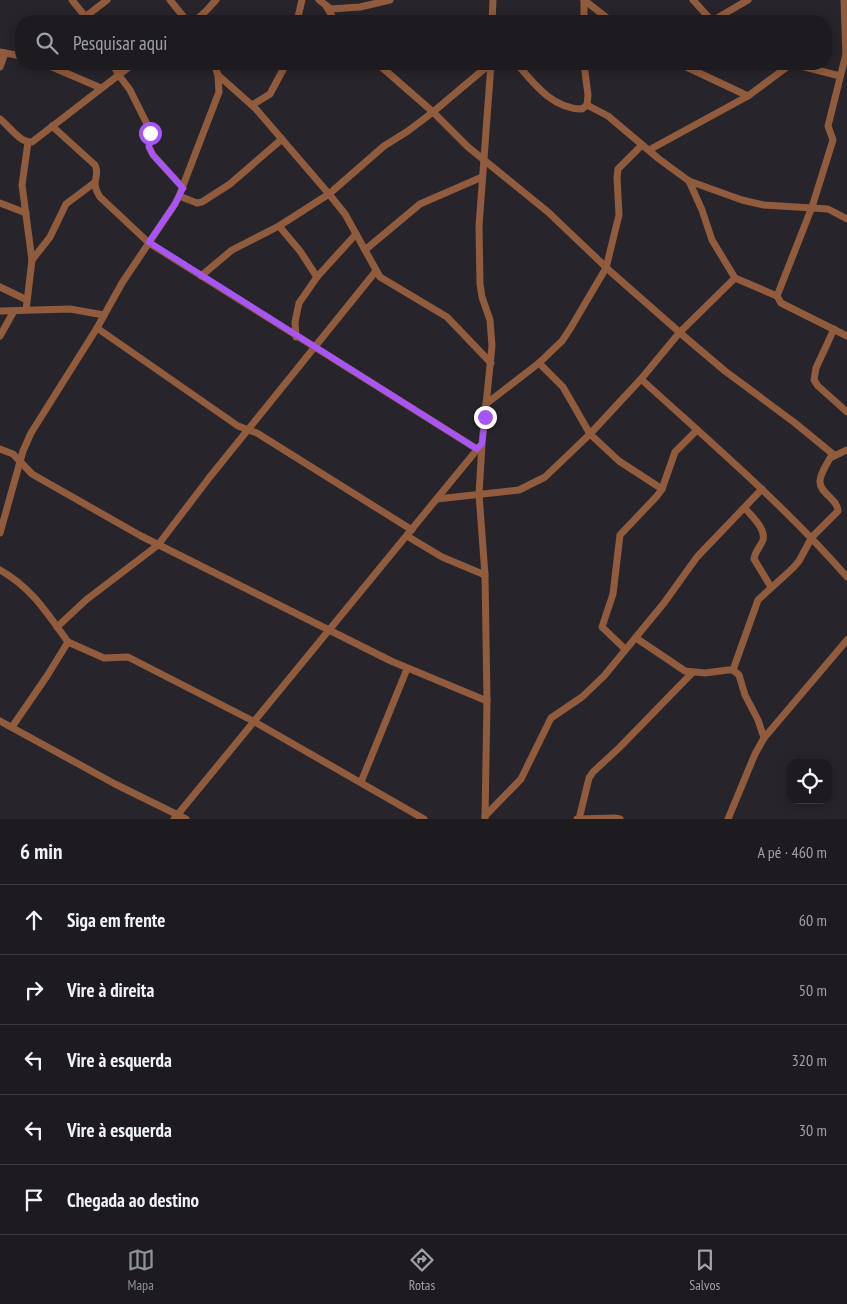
<!DOCTYPE html>
<html lang="pt">
<meta charset="utf-8">
<style>
body{margin:0;font-family:"PT Sans Narrow",sans-serif;background:#2a282d;color:#f1f3f6}
.controls{position:absolute;right:15px;bottom:15px;display:grid;overflow:hidden;border-radius:10px;box-shadow:0 2px 12px #0003}
.controls button{width:45px;height:45px;display:grid;place-items:center;padding:0;border:0;border-bottom:1px solid #3b393e;background:#1d1b20;color:#f1f3f6;font:25px sans-serif}
.stop{position:absolute;width:15px;height:15px;margin:-11px;border:4px solid #a855f7;border-radius:50%;background:#fff}
.stop.end{background:#a855f7;border-color:#fff;box-shadow:0 1px 5px #0008}
.list{margin:0;padding:0;list-style:none}
h2{display:flex;justify-content:space-between;align-items:center;height:65px;margin:0;padding:0 20px;font-size:21px}
h2 small{font-size:16px;font-weight:400;color:#a0a1a5}
.list li{display:grid;grid-template-columns:32px 1fr auto;gap:15px;align-items:center;box-sizing:border-box;height:70px;padding:0 20px;border-top:1px solid #3b393e}
.list b{display:block;font-size:19px;white-space:nowrap}
.list em{font-size:16px;font-style:normal;color:#a0a1a5}
.icon{flex:none;width:28px;height:28px;fill:none;stroke:currentColor;stroke-width:2;stroke-linecap:round;stroke-linejoin:round}
.map{position:relative;flex:none;width:847px;height:819px;overflow:hidden}
.search{position:absolute;background:#1d1b20;box-shadow:0 2px 12px #0003;left:15px;right:15px;top:15px;height:55px;display:flex;align-items:center;gap:12px;box-sizing:border-box;padding:0 18px;border-radius:20px;color:#a0a1a5;font-size:19px}
.sheet{height:415px;background:#1d1b20}
nav{display:flex;justify-content:space-around;align-items:center;box-sizing:border-box;height:70px;border-top:1px solid #3b393e;background:#1d1b20;font-size:14px;color:#a0a1a5}
nav a{display:grid;justify-items:center;gap:2px}
nav .on{color:#8c9099}
.map>svg:first-child{display:block}
.lines{fill:none;stroke-linecap:round;stroke-linejoin:round}
.minor{stroke:#915b3d;stroke-width:7}
.route{stroke:#a855f7;stroke-width:6}
</style>
<div class="map">
<svg width="847" height="819" viewBox="0 0 847 819">
<rect width="100%" height="100%" fill="#27242b"/>
<g class="lines">
<g class="minor">
<polyline points="72,0 89,21"/>
<polyline points="170,0 187,21"/>
<polyline points="319,0 331,9 360,7 390,0"/>
<polyline points="584,0 611,21"/>
<polyline points="584,0 584,21"/>
<polyline points="693,0 712,21"/>
<polyline points="844,0 846,57"/>
<polyline points="326,6 335,21"/>
<polyline points="85,17 107,0"/>
<polyline points="195,21 207,10 216,0"/>
<polyline points="297,21 302,0"/>
<polyline points="492,21 493,0"/>
<polyline points="712,21 748,0"/>
<polyline points="0,52 21,56"/>
<polyline points="846,54 828,126 833,140 812,207 777,296 781,303 847,336"/>
<polyline points="45,64 101,88"/>
<polyline points="113,64 118,74 130,90 149,128 149,147 153,155 183,188"/>
<polyline points="378,64 433,112 468,147 548,212 611,272 686,338 725,371 795,423 834,455"/>
<path d="M517 64C534 84 553 109 582 109L587 105 608 116 659 159 689 181 742 200 764 205 828 209 847 219"/>
<polyline points="584,64 588,95 587,105"/>
<polyline points="680,64 748,96"/>
<polyline points="793,64 840,76"/>
<polyline points="0,67 5,53"/>
<polyline points="218,75 256,109 329,194 345,214 380,277 447,317 491,363"/>
<polyline points="252,105 270,94 286,64"/>
<path d="M0 119C9 126 20 143 32 142L133 64"/>
<path d="M52 126 95 165C101 177 89 180 100 197L149 243 477 449"/>
<polyline points="649,150 748,96 791,64"/>
<polyline points="689,181 702,210 712,240 735,278 777,296"/>
<polyline points="179,196 197,203 202,202 230,184 282,139"/>
<polyline points="0,203 26,213"/>
<polyline points="279,226 300,251 317,277"/>
<polyline points="365,250 420,204 482,177"/>
<polyline points="32,260 50,237 66,204 94,183"/>
<polyline points="201,276 232,250 279,226 329,194 384,146 408,131 433,112 490,64"/>
<polyline points="0,287 27,300"/>
<polyline points="26,310 32,260 22,185 28,142"/>
<polyline points="0,311 70,309 104,315"/>
<polyline points="97,328 238,426 257,433 412,530"/>
<polyline points="834,329 816,368 814,380 818,386 847,412"/>
<polyline points="0,336 14,311"/>
<polyline points="296,337 295,322 299,303 317,277 356,234"/>
<polyline points="539,363 563,387 590,434 619,461 662,489"/>
<path d="M641 379C711 443 784 505 847 577"/>
<polyline points="486,404 539,363 562,341 570,329 606,268 619,215 617,177 618,169 642,145"/>
<polyline points="0,449 13,454 32,474 141,536 391,661 487,701"/>
<polyline points="437,499 519,490 545,477 590,434 641,379 680,332 735,278"/>
<path d="M745 508C751 516 766 528 763 540 761 546 755 551 754 559L771 587"/>
<polyline points="0,533 23,451 31,433 97,328 122,283 175,204 179,196 219,92 218,75 214,64"/>
<polyline points="407,536 442,557 485,575"/>
<path d="M0 570C32 588 47 613 68 642L47 676 12 727"/>
<polyline points="57,627 86,600 158,545 209,478 376,271"/>
<polyline points="636,638 685,671 705,673 728,670 733,670 739,675 745,695 758,720 764,738"/>
<polyline points="68,642 104,658 128,657 253,721 424,819"/>
<polyline points="625,649 602,627 613,594 620,535 657,496 662,489 675,452 697,430"/>
<path d="M733 670 758 600 793 568 799 561 812 537 838 511C838 499 819 493 820 481 820 474 827 464 830 458L847 450"/>
<polyline points="0,721 115,784 186,819"/>
<polyline points="361,782 407,669"/>
<polyline points="485,816 521,779 551,718 582,697 604,676 664,603 697,557 762,489"/>
<polyline points="174,819 480,446"/>
<polyline points="485,819 487,701 485,575 479,494 482,444 492,346 490,320 482,297 480,284 479,226 491,64"/>
<polyline points="577,819 615,818 620,819"/>
<polyline points="579,819 589,778 593,772 620,747 692,673"/>
<polyline points="728,819 755,754 764,738 847,640"/>
</g>
</g>
<g class="lines">
<polyline class="route" points="150,133 149,147 153,155 183,188 175,204 149,242 477,449 482,444 485,417"/>
</g>
</svg>
<div class="controls">
<button><svg class="icon" aria-label="locate" viewBox="0 0 24 24"><circle cx="12" cy="12" r="6"/><path d="M12 2v4M12 18v4M2 12h4M18 12h4"/></svg></button>
</div>
<div class="stop" style="left:150px;top:133px"></div>
<div class="stop end" style="left:485px;top:417px"></div>
<div class="search"><svg class="icon" aria-label="search" viewBox="0 0 24 24"><circle cx="10" cy="10" r="6"/><path d="M15 15l6 6"/></svg>Pesquisar aqui</div>
</div>
<section class="sheet">
<h2>6 min<small>A pé · 460 m</small></h2>
<ul class="list">
<li><svg class="icon" aria-label="ahead" viewBox="0 0 24 24"><path d="M12 20V5M6 11l6-6 6 6"/></svg><div><b>Siga em frente</b></div><em>60 m</em></li>
<li><svg class="icon" aria-label="right" viewBox="0 0 24 24"><path d="M7 20v-9h11M14 6l5 5-5 5"/></svg><div><b>Vire à direita</b></div><em>50 m</em></li>
<li><svg class="icon" aria-label="left" viewBox="0 0 24 24"><path d="M17 20v-9H6M10 6l-5 5 5 5"/></svg><div><b>Vire à esquerda</b></div><em>320 m</em></li>
<li><svg class="icon" aria-label="left" viewBox="0 0 24 24"><path d="M17 20v-9H6M10 6l-5 5 5 5"/></svg><div><b>Vire à esquerda</b></div><em>30 m</em></li>
<li><svg class="icon" aria-label="arrive" viewBox="0 0 24 24"><path d="M6 21V4h12l-3 4 3 4H6"/></svg><div><b>Chegada ao destino</b></div></li>
</ul>
</section>
<nav>
<a class="on"><svg class="icon" aria-label="map" viewBox="0 0 24 24"><path d="M3 6l6-2 6 2 6-2v14l-6 2-6-2-6 2zM9 4v14M15 6v14"/></svg>Mapa</a>
<a><svg class="icon" aria-label="directions" viewBox="0 0 24 24"><path d="M12 3l9 9-9 9-9-9zM9 14v-3h6M13 9l2 2-2 2"/></svg>Rotas</a>
<a><svg class="icon" aria-label="saved" viewBox="0 0 24 24"><path d="M7 4h10v16l-5-4-5 4z"/></svg>Salvos</a>
</nav>
